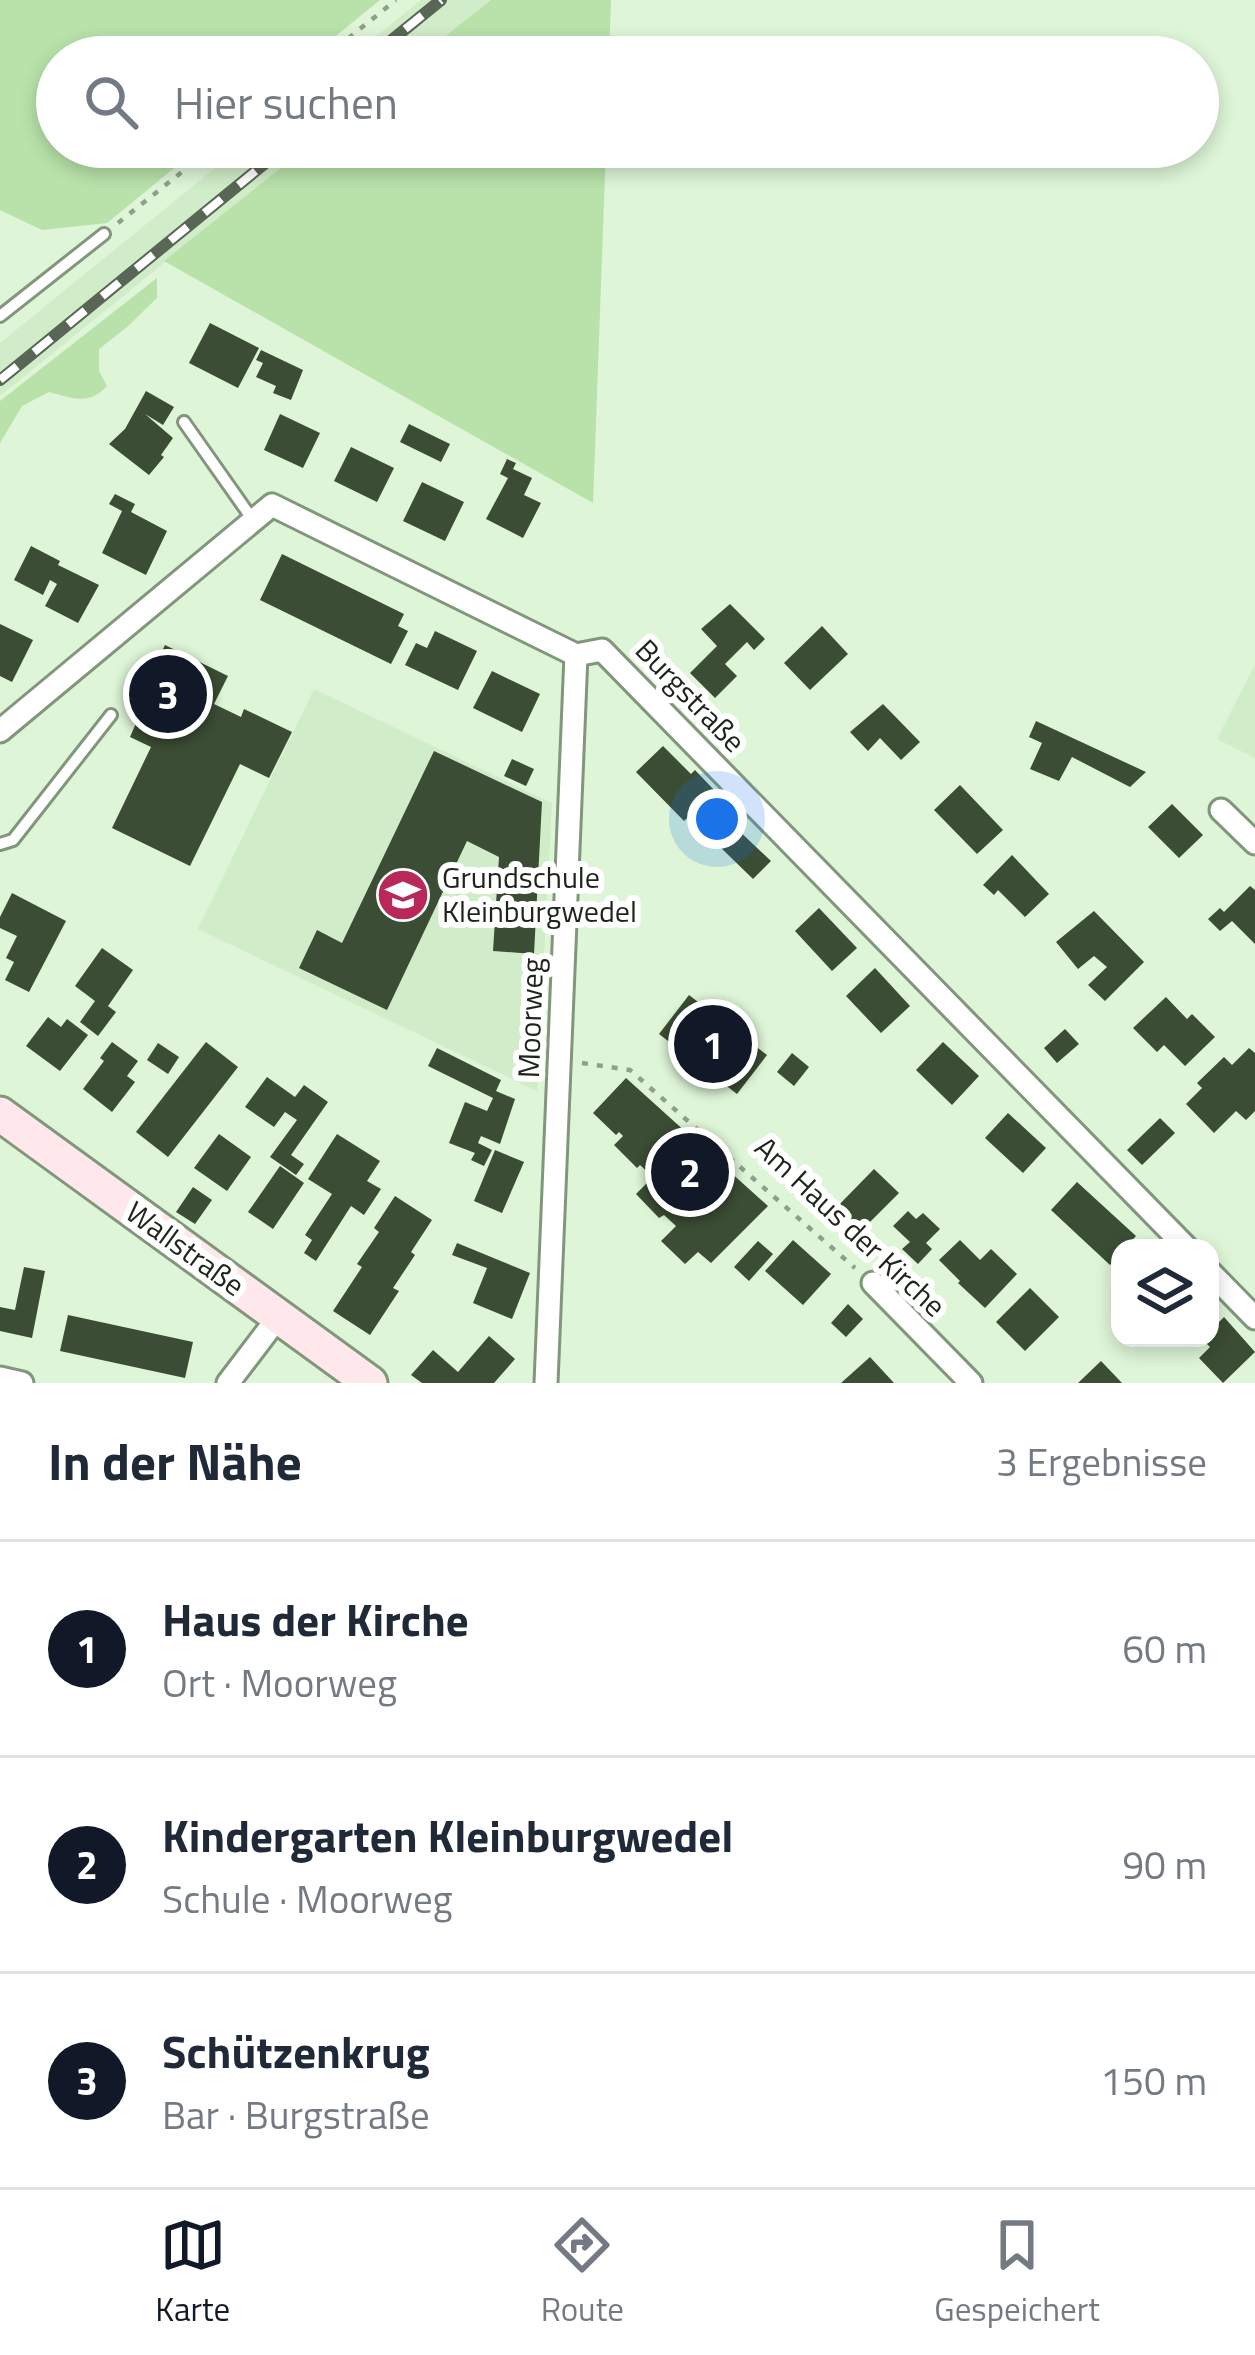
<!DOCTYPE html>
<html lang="de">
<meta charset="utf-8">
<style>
body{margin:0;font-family:"Titillium Web",sans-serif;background:#f2f2f3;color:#1f2937}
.controls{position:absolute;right:36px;bottom:36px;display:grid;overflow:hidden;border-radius:24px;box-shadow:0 6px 18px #0003}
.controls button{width:108px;height:108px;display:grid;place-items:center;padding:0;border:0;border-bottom:3px solid #e0e1e3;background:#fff;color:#1f2937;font:60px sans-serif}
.you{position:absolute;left:717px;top:819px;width:42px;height:42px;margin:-30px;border:9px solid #fff;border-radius:50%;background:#1a73e8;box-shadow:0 0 0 18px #1a73e833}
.badge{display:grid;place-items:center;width:78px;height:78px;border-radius:50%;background:#111827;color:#fff;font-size:39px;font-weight:700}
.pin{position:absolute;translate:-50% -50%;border:6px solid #fff;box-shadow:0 3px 12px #0006}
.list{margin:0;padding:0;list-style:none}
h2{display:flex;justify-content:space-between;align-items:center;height:156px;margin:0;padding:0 48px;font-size:51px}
h2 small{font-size:39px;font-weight:400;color:#747a83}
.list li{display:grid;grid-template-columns:78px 1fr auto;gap:36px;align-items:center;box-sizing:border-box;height:216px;padding:0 48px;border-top:3px solid #e0e1e3}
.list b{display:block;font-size:45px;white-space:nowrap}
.list p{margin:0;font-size:39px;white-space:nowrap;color:#747a83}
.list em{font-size:39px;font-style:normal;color:#747a83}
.icon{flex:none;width:66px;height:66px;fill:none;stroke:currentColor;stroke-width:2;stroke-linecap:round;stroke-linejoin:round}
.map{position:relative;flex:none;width:1255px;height:1383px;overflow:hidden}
.search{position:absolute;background:#fff;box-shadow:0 6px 18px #0003;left:36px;right:36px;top:36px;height:132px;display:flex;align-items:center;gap:30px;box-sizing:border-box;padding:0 42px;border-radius:66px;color:#747a83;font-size:45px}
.sheet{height:804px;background:#fff}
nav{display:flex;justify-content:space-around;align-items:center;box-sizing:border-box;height:168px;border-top:3px solid #e0e1e3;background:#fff;font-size:33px;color:#747a83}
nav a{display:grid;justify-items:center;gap:6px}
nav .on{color:#111827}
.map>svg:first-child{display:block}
.built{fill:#d1ecc8}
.green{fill:#b8e2aa}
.building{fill:#3b4d34}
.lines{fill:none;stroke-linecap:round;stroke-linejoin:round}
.lane-casing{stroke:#81967b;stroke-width:16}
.street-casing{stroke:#81967b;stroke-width:27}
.secondary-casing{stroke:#81967b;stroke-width:39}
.path{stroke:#8fa08a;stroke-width:4.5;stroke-dasharray:6 9;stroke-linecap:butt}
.lane{stroke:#fff;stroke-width:10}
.street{stroke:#fff;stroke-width:21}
.secondary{stroke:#ffe8ec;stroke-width:33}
.rail-casing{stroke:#596655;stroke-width:12}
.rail{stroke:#fff;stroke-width:8;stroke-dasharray:22;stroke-linecap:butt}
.labels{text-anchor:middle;stroke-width:12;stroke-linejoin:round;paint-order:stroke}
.street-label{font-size:30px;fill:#1d251a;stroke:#fff}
.poi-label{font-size:30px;fill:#1d251a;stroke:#fff;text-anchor:start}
</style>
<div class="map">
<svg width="1255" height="1383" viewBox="0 0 1255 1383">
<rect width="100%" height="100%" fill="#def5d7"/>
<g class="built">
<polygon points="421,0 491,0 419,57 351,57"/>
<polygon points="241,147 307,147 0,396 0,343"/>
<polygon points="1255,664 1255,758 1217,739"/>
<polygon points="314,689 552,803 537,1091 198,929"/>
</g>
<g class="green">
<polygon points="0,0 380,0 310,57 57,57 57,147 200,147 107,223 42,230 0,210"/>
<polygon points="491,0 611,0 609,57 419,57"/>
<polygon points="307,147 606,147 593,503 164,261"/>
<path d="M157 278V298L127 327 99 349V371L107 386C89 406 72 398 49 392L22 406 0 443V401Z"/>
</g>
<g class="building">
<polygon points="210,323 259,348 238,388 189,363"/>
<polygon points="261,350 303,370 291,400 273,393 276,386 256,377 263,363 256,360"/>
<polygon points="146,391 174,407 163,425 145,414 173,438 161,455 164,457 149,475 109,444 125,429"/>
<polygon points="280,414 320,433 303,468 264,450"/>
<polygon points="409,424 450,444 441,462 400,442"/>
<polygon points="351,447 394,468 377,502 334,481"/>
<polygon points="507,459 516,463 513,469 532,478 524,495 541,503 523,538 486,519 508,478 500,474"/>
<polygon points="422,482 464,502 445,541 403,521"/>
<polygon points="115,494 135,504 131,512 167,531 146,575 102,553 122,511 109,504"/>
<polygon points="31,546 60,561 58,565 99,585 78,623 45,606 57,584 50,580 43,595 14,580"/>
<polygon points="282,554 404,614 398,626 408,631 391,664 260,600"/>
<polygon points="730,604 765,639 754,650 747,642 725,664 737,676 715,698 690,673 717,646 701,629"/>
<polygon points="0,624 33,640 12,682 0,676"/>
<polygon points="822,626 848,654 810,690 784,663"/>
<polygon points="435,631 477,651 458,690 405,665 416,643 427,648"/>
<polygon points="165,645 228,676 214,704 241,717 244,709 292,732 269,778 240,764 190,866 112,828 151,747 130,737 141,712 125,704 139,675 148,680"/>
<polygon points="492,671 540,694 522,732 473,708"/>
<polygon points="883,704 920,742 901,760 880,738 868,751 850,732"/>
<polygon points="1036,721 1146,772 1130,787 1072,757 1059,781 1030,769 1042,743 1029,737"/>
<polygon points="663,746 691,774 695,770 715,791 684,821 636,772"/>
<polygon points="434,751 542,802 534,954 493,951 499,857 467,841 387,1010 299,968 317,930 342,943"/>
<polygon points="512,759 534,769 526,786 504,776"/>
<polygon points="960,785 1003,830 977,854 934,810"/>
<polygon points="1172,804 1203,835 1179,858 1148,827"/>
<polygon points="735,827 771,861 753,879 717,844"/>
<polygon points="1012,855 1049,894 1025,917 998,890 994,895 983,885"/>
<polygon points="1250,886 1255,890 1255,944 1232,921 1220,931 1208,919 1220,908 1224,912"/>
<polygon points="12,893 66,921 29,992 5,980 14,962 6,958 17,936 0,928 0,917"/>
<polygon points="819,908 857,948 832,971 795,931"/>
<polygon points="1094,911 1144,962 1105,1001 1088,985 1107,967 1094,956 1078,969 1056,942"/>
<polygon points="102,948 133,970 108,1006 116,1012 98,1036 80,1022 95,1001 75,986"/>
<polygon points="875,968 910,1006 881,1033 846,996"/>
<polygon points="689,995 767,1055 737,1094 659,1034"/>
<polygon points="1166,997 1187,1019 1192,1014 1215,1037 1185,1066 1164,1045 1157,1052 1133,1028"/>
<polygon points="48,1017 61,1027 67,1019 88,1035 60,1071 26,1046"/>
<polygon points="1065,1029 1079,1044 1057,1063 1044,1048"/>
<polygon points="112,1042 138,1061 127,1076 135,1082 112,1112 83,1089 104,1061 100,1058"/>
<polygon points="206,1042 238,1067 168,1157 136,1132"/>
<polygon points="943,1042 979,1076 952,1105 916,1070"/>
<polygon points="158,1043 179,1057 168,1074 147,1060"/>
<polygon points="437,1048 501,1080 496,1091 515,1099 500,1144 481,1136 478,1143 492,1150 484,1166 471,1160 475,1153 449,1143 465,1102 487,1111 493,1098 428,1066"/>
<polygon points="1249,1048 1255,1053 1255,1111 1246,1120 1236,1111 1214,1133 1186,1104 1202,1088 1197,1083 1224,1057 1232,1065"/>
<polygon points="792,1053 809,1067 794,1086 777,1072"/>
<polygon points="267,1077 295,1097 304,1085 328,1102 291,1155 304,1164 296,1175 270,1157 297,1120 285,1112 274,1127 245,1107"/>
<polygon points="626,1078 768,1206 711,1263 698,1252 685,1264 661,1241 676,1226 664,1215 659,1218 636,1194 653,1177 640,1165 637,1168 614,1145 623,1136 619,1132 616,1135 593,1113"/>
<polygon points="1008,1113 1046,1148 1023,1173 985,1138"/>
<polygon points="1160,1118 1175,1133 1142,1165 1127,1150"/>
<polygon points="219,1134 251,1157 227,1191 194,1168"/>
<polygon points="337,1134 380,1161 367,1181 381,1189 364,1215 351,1206 316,1261 304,1253 312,1240 305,1235 332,1194 308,1179"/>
<polygon points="495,1150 524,1162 502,1213 474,1201"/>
<polygon points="280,1166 304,1183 273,1229 248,1212"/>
<polygon points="874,1169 899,1193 857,1235 833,1211"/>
<polygon points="1077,1182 1136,1236 1125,1248 1120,1248 1120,1254 1110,1265 1051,1210"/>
<polygon points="193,1187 212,1200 195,1224 176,1212"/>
<polygon points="395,1196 432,1220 411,1252 415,1255 393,1288 399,1291 370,1335 333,1311 362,1267 357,1264 379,1232 374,1228"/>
<polygon points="908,1211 916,1219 923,1213 940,1229 926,1243 932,1249 918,1264 902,1249 910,1242 893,1226"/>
<polygon points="793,1240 831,1274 803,1305 765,1271"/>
<polygon points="960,1240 980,1260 991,1249 1017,1274 985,1308 958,1283 960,1281 939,1260"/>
<polygon points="758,1241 773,1254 749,1281 734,1267"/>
<polygon points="457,1243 530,1273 512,1319 473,1303 487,1268 452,1255"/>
<polygon points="24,1267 45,1271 32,1338 0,1331 0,1307 15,1310"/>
<polygon points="1030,1288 1059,1317 1025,1351 996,1322"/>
<polygon points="848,1304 863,1319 846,1337 831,1323"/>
<polygon points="68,1315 193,1342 185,1378 60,1351"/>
<polygon points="1224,1317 1255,1352 1223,1383 1199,1358 1210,1347 1201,1338 1210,1338 1210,1331"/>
<polygon points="489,1336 515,1359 494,1383 422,1383 411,1375 433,1350 458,1372"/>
<polygon points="870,1357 894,1383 841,1383"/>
<polygon points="1101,1361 1122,1383 1078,1383"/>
</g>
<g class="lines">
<g class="lane-casing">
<g id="lane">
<polyline points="0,316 104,234"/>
<polyline points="184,422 253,520"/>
<polyline points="0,844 13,840 111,715"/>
</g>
</g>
<g class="street-casing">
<g id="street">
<polyline points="0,731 272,505 576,655 602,650 1187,1248"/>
<polyline points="1221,810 1255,843"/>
<polyline points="1210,1272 1255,1318"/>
<polyline points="873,1283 971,1383"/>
<polyline points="0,1378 22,1383"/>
<polyline points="228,1383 279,1316"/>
<polyline points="546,1383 576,655"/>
</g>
</g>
<g class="secondary-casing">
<polyline id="secondary" points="0,1114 370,1383"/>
</g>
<g class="path">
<polyline points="325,57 396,0"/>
<polyline points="118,223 213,147"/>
<polyline points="582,1063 630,1070 855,1268"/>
</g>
<use href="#lane" class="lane"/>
<use href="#street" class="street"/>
<use href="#secondary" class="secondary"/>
<g class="rail-casing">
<g id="rail">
<polyline points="371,57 441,0"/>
<polyline points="0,380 285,147"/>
</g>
</g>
<use href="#rail" class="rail"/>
</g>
<defs>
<g id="school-disc" transform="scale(2.7)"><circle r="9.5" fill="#b82959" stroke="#fff"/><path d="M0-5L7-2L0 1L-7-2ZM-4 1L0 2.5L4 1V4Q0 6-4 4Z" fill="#fff"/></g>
</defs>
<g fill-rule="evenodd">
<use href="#school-disc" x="403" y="895"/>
</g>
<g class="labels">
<g class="street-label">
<text transform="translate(690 696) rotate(46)" y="10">Burgstraße</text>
<text transform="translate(531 1018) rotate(-88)" y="10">Moorweg</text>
<text transform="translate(850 1227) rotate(43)" y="10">Am Haus der Kirche</text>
<text transform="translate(185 1249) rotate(36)" y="10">Wallstraße</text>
</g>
<g class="poi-label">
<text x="442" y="888">Grundschule<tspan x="442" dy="34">Kleinburgwedel</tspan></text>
</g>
</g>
</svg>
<div class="controls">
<button><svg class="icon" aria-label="layers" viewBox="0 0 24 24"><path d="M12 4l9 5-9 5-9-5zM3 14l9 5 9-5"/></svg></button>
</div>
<div class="you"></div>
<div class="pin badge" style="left:713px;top:1044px">1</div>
<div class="pin badge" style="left:690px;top:1172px">2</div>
<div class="pin badge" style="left:168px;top:694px">3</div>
<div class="search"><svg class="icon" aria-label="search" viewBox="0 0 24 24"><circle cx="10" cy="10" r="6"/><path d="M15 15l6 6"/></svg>Hier suchen</div>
</div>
<section class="sheet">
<h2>In der Nähe<small>3 Ergebnisse</small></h2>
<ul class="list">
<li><span class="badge">1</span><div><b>Haus der Kirche</b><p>Ort · Moorweg</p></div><em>60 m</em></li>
<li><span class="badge">2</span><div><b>Kindergarten Kleinburgwedel</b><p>Schule · Moorweg</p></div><em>90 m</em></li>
<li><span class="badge">3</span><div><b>Schützenkrug</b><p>Bar · Burgstraße</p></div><em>150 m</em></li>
</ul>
</section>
<nav>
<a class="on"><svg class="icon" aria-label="map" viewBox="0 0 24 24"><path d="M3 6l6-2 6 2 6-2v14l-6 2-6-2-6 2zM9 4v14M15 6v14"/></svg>Karte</a>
<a><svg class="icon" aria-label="directions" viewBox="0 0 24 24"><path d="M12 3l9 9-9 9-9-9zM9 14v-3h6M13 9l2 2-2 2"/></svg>Route</a>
<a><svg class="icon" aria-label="saved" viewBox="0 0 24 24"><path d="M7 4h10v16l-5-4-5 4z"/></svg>Gespeichert</a>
</nav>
